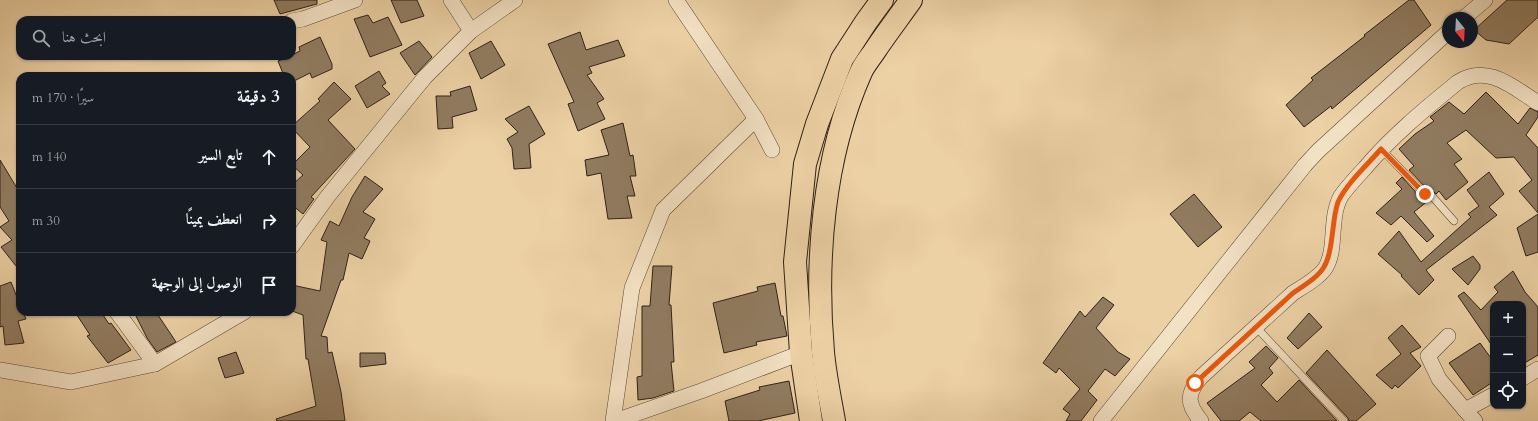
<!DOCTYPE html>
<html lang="ar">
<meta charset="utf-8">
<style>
body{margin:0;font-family:Cardo,Amiri,serif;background:#20242c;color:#f1f3f6;direction:rtl}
.controls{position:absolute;right:12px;bottom:12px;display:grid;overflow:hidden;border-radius:8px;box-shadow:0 1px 3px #0004}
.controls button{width:36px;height:36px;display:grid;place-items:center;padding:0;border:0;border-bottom:1px solid #363941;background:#171b24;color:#f1f3f6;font:20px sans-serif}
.compass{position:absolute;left:1442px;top:12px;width:36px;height:36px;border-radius:50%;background:#171b24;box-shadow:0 1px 3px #0004;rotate:162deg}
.stop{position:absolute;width:12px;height:12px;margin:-9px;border:3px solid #ea580c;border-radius:50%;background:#fff}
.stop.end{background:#ea580c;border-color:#fff;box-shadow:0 1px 4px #0008}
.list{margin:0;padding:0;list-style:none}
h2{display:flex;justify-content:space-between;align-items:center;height:52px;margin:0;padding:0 16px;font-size:17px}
h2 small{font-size:13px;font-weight:400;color:#9ea1a6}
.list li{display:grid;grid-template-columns:26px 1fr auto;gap:12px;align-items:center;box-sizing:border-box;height:64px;padding:0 16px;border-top:1px solid #363941}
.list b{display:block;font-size:15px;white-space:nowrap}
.list em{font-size:13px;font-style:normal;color:#9ea1a6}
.icon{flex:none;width:22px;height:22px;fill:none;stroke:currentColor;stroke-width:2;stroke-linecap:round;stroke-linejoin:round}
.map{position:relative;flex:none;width:1538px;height:421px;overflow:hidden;direction:ltr}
.search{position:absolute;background:#171b24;box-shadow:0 1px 3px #0004;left:16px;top:16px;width:280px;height:44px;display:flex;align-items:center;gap:10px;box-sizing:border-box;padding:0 14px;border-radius:12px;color:#9ea1a6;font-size:15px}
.panel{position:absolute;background:#171b24;box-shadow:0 1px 3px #0004;left:16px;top:72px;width:280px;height:244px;border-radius:12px;direction:rtl}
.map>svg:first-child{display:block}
.building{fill:#917c61;stroke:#2f2017}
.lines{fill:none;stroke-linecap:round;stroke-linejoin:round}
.lane-casing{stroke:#5e4c3a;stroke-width:8}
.street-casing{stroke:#5e4c3a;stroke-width:16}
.primary-casing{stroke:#2f2017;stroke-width:24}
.lane{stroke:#f3e1c4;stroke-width:7}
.street{stroke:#f3e1c4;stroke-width:15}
.primary{stroke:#ecd1a5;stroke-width:22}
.route{stroke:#ea580c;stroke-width:5}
</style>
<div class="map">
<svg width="1538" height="421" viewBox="0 0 1538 421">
<rect width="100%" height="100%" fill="#ecd1a5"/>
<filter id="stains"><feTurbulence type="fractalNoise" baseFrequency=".005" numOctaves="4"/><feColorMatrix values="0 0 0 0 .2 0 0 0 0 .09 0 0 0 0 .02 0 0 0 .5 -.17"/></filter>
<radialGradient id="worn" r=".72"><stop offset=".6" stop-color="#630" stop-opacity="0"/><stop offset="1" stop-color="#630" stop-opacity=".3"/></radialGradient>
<g class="building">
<polygon points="274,0 317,0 317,4 280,14"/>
<polygon points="391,0 417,0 424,16 401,23"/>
<polygon points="1409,0 1414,0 1431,25 1332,109 1331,106 1304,127 1286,105 1313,80 1311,78 1365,36 1364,35"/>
<polygon points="1507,0 1538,0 1538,17 1509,44 1486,40 1474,30"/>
<polygon points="368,15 373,23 388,17 402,45 370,57 354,19"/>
<polygon points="580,32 586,50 618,40 625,56 589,67 592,73 587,75 604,99 597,103 605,119 578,131 568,104 574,102 548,44"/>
<polygon points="320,37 332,64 332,69 312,78 310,73 292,82 292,76 284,76 278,61 292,56 292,55 300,51 299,47"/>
<polygon points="419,41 432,57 415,75 400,53"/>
<polygon points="491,41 505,65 481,79 469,53"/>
<polygon points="379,71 386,83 382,86 390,94 367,108 355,86"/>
<polygon points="334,82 351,99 328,120 355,149 311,197 314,199 303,214 292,205 292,185 303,175 292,165 310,147 292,128 292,126 320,101 318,99"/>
<polygon points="470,86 477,110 452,117 453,128 438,129 436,96 451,96 450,92"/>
<polygon points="1486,92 1518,124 1530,108 1538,112 1538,117 1526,135 1538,148 1538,213 1519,191 1532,180 1514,157 1496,158 1466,130 1447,143 1462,159 1454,164 1468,182 1446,200 1439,191 1436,194 1432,190 1427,189 1409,170 1414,166 1399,149 1415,134 1434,121 1430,117 1449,102 1464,114"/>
<polygon points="529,106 545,134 529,144 531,168 514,169 512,148 507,139 518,132 505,119"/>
<polygon points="623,123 630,156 633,155 636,176 630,176 635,196 627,196 632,218 608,219 601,173 587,176 585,160 609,155 601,130"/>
<polygon points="0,160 20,193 20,271 1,247 12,240 0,227 9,221 0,207"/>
<polygon points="1489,172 1504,194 1489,207 1497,215 1426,270 1434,280 1419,295 1401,276 1402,275 1378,254 1399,231 1421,262 1471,217 1468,214 1479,206 1467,190"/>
<polygon points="365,176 383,189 363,212 375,219 364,238 370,241 362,259 349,253 343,280 341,280 321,336 327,337 328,353 332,352 341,392 345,421 277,421 276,419 316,406 308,359 306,359 303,315 292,311 292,285 320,291 327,242 321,240 330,221 339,226 352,197"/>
<polygon points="1402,177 1421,198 1429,200 1414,212 1434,236 1427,242 1401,216 1391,225 1376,213 1402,189 1396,183"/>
<polygon points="1194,194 1222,227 1198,247 1170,214"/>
<polygon points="1538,214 1538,252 1526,256 1517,228"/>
<polygon points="1473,256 1480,265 1480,269 1468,285 1452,269"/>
<polygon points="653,266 672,266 669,305 671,305 674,362 671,362 674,391 653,398 638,400 637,377 642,376 642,306 650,306"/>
<polygon points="1513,271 1525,292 1538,307 1538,355 1523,364 1523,304 1493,304 1493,347 1458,296 1464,292 1481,310 1498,292 1494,287"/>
<polygon points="11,282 20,305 20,312 23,312 26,319 18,321 24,343 5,345 3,326 0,327 0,286"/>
<polygon points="775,283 781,316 783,316 787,336 756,342 757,345 724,353 713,303 758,291 757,287"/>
<polygon points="1103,297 1114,305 1096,328 1118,352 1130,359 1115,376 1105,369 1088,391 1097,400 1081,421 1066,421 1070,414 1063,409 1080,389 1059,368 1056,373 1043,363 1080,311 1085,317"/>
<polygon points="75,312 101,312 109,324 111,323 131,350 108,363 87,336 90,335"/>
<polygon points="134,312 156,312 176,342 157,352 147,338"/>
<polygon points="1309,313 1322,327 1298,349 1287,338"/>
<polygon points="1402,325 1421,347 1410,353 1421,366 1398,388 1395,385 1392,389 1376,375 1401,354 1388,338"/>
<polygon points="1480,343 1493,361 1493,382 1473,395 1449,363"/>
<polygon points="1266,346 1278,358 1269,368 1273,373 1261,385 1277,402 1299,380 1337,421 1261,421 1250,412 1239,421 1221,421 1207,403 1255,368 1249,362"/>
<polygon points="1327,350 1376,404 1356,421 1349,421 1348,418 1306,373"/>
<polygon points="236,352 244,373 225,378 218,358"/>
<polygon points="360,353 385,353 386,364 360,367"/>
<polygon points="789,381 795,413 758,421 729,421 725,401 760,390 759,387"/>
</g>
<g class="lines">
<g class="lane-casing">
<g id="lane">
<polyline points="1381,149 1425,194 1431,195 1454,221"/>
<polyline points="1256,327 1344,421"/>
</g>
</g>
<g class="street-casing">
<g id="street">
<polyline points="451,0 471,31"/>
<polyline points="676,0 756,119 772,150"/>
<polyline points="1464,18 1485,0"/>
<polyline points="292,21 303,19 355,0"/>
<polyline points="292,246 328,196 425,77 471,31 515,0"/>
<polyline points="117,312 155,364"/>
<polyline points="1448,336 1428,356 1439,379 1465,410"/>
<polyline points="0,370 71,382 155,364 244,312"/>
<polyline points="1523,378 1538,369"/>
<polyline points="613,421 632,288 663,210 756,119"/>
<polyline points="615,421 701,391 801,353"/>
<polyline points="1101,421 1305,165 1318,151 1448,32"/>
<path d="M1201 421C1187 404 1186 394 1201 377L1293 293C1304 286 1319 278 1326 267 1337 248 1329 217 1341 196 1348 186 1357 177 1365 168 1393 135 1425 109 1458 82 1488 63 1514 88 1538 103"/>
<polyline points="1475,421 1465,410 1493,395"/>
</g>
</g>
<g class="primary-casing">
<g id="primary">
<polyline points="811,421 801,353 795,262 805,164 817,124 842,59 866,22 882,0"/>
<path d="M834 421C830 398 825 375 823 352 815 261 823 157 861 72 864 65 870 58 874 52 886 34 899 17 911 0"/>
</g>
</g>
<use href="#lane" class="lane"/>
<use href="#street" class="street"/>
<use href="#primary" class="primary"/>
</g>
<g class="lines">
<path class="route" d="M1195 383 1293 293C1326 271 1328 269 1333 229 1334 220 1335 211 1338 202 1347 183 1367 165 1381 149L1425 194"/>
</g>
<rect width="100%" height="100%" filter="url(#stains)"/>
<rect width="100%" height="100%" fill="url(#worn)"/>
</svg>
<div class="controls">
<button>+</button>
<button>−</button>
<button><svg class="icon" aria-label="locate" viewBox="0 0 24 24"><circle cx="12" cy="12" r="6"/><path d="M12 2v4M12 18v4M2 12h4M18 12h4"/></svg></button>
</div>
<svg class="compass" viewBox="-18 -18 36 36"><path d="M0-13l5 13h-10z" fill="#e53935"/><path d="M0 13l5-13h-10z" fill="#9ea1a6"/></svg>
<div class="stop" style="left:1195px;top:383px"></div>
<div class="stop end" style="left:1425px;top:194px"></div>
<div class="search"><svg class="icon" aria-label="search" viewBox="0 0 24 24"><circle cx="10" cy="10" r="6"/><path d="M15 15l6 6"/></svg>ابحث هنا</div>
<section class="panel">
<h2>3 دقيقة<small>سيرًا · 170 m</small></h2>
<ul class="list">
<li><svg class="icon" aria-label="ahead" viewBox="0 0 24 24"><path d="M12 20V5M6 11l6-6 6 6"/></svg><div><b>تابع السير</b></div><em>140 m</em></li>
<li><svg class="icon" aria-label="right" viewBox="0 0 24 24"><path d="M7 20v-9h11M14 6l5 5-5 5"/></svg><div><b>انعطف يمينًا</b></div><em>30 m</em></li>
<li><svg class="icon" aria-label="arrive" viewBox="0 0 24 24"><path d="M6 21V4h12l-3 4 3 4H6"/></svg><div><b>الوصول إلى الوجهة</b></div></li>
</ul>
</section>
</div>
